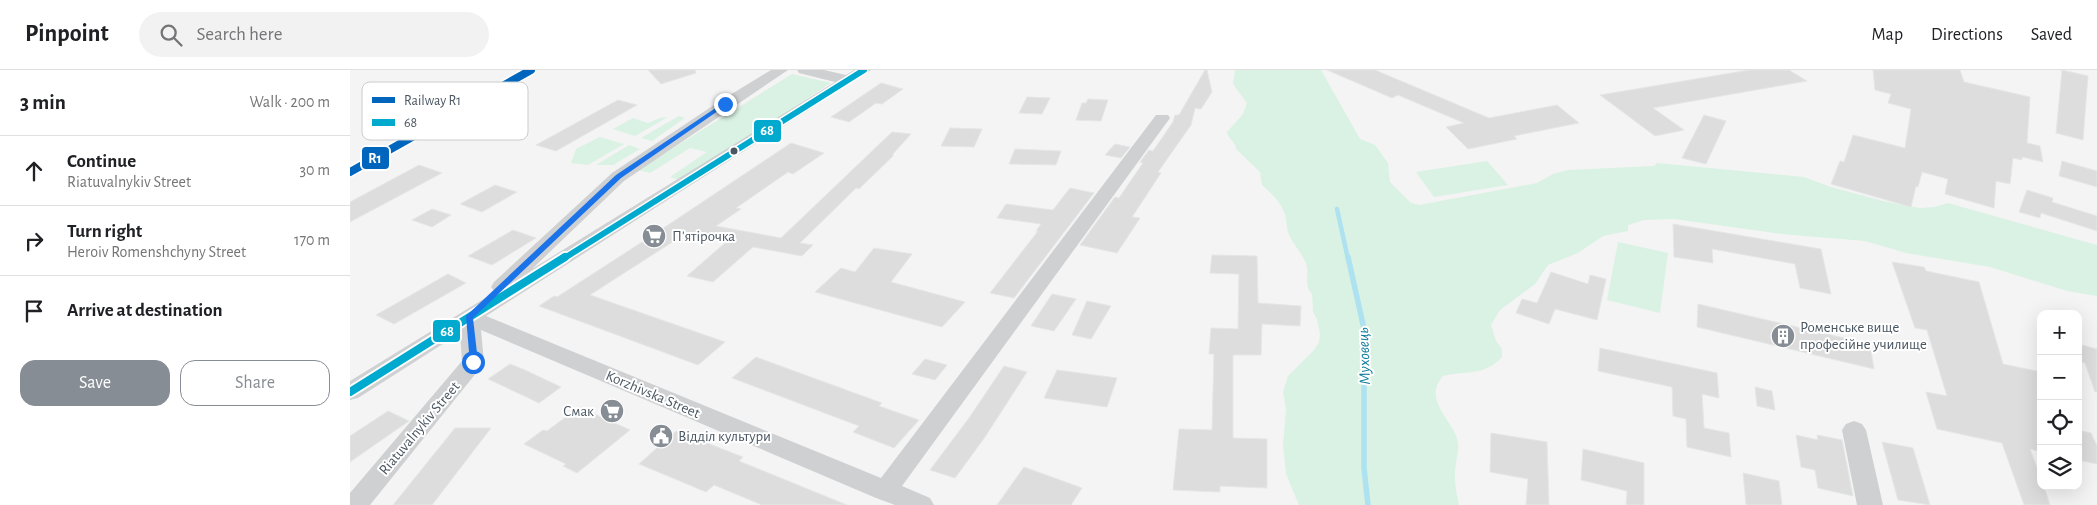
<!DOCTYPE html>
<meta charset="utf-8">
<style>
body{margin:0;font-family:"Alegreya Sans",sans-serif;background:#f2f2f2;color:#202124}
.controls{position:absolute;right:15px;bottom:15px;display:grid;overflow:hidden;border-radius:10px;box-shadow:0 5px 20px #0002}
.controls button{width:45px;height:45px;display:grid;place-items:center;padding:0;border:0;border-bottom:1px solid #e0e0e0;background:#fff;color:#202124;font:25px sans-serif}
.stop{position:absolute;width:15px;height:15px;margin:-11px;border:4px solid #1a73e8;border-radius:50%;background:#fff}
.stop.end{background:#1a73e8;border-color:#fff;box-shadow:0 1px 5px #0008}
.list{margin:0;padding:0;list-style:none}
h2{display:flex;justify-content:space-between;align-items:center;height:65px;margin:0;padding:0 20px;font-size:21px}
h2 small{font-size:16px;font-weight:400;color:#757577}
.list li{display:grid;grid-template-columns:32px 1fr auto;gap:15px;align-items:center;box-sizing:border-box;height:70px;padding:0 20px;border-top:1px solid #e0e0e0}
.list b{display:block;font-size:19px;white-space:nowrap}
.list p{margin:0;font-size:16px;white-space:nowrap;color:#757577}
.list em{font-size:16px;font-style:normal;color:#757577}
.actions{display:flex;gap:10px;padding:15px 20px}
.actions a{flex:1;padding:11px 0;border:1px solid #868d94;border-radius:15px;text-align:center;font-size:18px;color:#868d94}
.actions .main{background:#868d94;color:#fff}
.icon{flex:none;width:28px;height:28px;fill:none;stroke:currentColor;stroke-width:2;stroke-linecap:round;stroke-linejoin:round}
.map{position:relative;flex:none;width:1747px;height:435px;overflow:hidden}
header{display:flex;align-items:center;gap:30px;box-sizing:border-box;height:70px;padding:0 25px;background:#fff;border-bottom:1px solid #e0e0e0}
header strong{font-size:24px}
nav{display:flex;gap:28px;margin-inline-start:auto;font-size:18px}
.search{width:350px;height:45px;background:#f2f2f2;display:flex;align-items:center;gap:12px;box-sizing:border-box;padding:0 18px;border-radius:28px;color:#757577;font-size:19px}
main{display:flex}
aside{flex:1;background:#fff}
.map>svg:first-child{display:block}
.green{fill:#d9f2e3}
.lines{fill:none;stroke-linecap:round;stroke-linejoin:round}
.stream-far1{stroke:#aee2f0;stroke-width:4.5}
.stream{stroke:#aee2f0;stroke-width:5.5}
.building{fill:#ddddde;stroke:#e5e6e7}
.minor{fill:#ced0d2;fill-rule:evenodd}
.bus-1-far1-casing{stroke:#fff;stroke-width:9}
.bus-1-casing{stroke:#fff;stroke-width:12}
.bus-1-far1{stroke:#00a9ce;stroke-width:6}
.bus-1{stroke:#00a9ce;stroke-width:8}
.rail-1-casing{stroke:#fff;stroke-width:11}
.rail-1{stroke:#0065bd;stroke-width:8}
.route{fill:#1a73e8}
.bus-dot{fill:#4a5661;stroke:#fff;stroke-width:2}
.labels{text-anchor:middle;stroke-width:4;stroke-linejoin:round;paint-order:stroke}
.poi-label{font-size:15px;fill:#4a5661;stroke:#fff;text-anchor:start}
.street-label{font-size:15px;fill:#4a5661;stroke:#fff}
.water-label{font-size:16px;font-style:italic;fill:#0c7c9b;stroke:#fff}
.key{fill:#fff;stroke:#c9ccd0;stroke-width:1}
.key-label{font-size:14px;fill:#4a5661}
.line-badge{stroke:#fff;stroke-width:2}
.badge-label{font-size:14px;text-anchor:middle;font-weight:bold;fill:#fff}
</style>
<header>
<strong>Pinpoint</strong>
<div class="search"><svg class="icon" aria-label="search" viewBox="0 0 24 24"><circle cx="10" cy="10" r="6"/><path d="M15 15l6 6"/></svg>Search here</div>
<nav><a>Map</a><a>Directions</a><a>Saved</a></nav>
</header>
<main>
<aside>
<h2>3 min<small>Walk · 200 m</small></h2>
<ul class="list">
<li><svg class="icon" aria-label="ahead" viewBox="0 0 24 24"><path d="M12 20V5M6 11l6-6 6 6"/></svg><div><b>Continue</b><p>Riatuvalnykiv Street</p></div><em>30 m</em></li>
<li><svg class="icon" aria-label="right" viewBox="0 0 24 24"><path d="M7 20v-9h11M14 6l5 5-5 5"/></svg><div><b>Turn right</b><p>Heroiv Romenshchyny Street</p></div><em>170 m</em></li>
<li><svg class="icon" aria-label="arrive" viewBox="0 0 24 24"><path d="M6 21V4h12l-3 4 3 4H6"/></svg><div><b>Arrive at destination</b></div></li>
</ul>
<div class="actions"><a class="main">Save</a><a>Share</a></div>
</aside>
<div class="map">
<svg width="1747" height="435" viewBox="0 0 1747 435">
<rect width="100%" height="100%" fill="#f4f4f4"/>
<g class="green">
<path d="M885 0H971L1010 69 1025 75 1038 93 1040 112 1061 133 1069 135 1187 113 1203 104 1218 100 1304 96 1307 93 1454 107 1481 117 1533 131 1569 138 1585 137 1598 133 1747 175V226L1717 221 1640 197 1556 183 1515 171 1432 164 1324 149 1294 150 1278 155V161L1253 166 1228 183 1198 195 1185 214 1150 240 1141 255 1146 271 1152 279V287C1134 307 1116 300 1093 306 1071 331 1106 352 1108 373 1109 384 1104 396 1105 408 1105 417 1107 426 1109 435H949L936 404 933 375 936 339 933 322 938 306 964 280 969 272 970 264 967 249 963 242 962 224C952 213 961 203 955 191 951 182 943 174 939 165 936 158 937 149 934 142 930 131 920 122 912 115L910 102 886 79C886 72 878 69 877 62L893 44 897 33 883 14Z"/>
<polygon points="442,4 481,13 332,111 320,107 357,82 340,78 300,103 288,100"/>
<polygon points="329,46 335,48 302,71 291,68"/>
<polygon points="318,47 285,66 263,59 283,48 298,53 310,48"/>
<polygon points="250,67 274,74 238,95 221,93 226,79"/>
<polygon points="279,75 290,79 263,95 246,95"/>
<polygon points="1137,91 1158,115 1084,127 1066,102"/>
<polygon points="1268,172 1318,183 1310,243 1257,230"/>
</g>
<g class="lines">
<polyline class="stream-far1" points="987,139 998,189"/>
<polyline class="stream" points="998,187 1014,259 1014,398 1018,435"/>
</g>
<g class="building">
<polygon points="298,0 345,0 346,3 311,14"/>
<polygon points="855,0 857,0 862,22 851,39 845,38 841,55 808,102 811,103 782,147 790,148 767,183 730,175 765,127 769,128 793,93 790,92 799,80 803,81 823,52 825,45 829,45"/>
<polygon points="977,0 1025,0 1139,48 1207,35 1229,53 1164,66 1167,69 1118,79 1096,57 1114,53 1048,25 1042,28"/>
<polygon points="1399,0 1439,0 1457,11 1303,38 1334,60 1305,66 1250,25"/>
<polygon points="1523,0 1610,0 1614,12 1680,27 1677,73 1690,76 1693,92 1672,87 1672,90 1663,88 1660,114 1646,111 1644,138 1595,124 1598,109 1572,102 1568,117 1566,116 1561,137 1481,114 1490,91 1494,92 1503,65 1555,78 1561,39 1538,33 1541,24 1525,20"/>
<polygon points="1712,0 1738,6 1733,70 1706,63"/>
<polygon points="531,13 553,19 532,34 526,33 499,52 481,47"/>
<polygon points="677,27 700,28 692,44 669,43"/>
<polygon points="738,29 758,30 751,51 726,50 732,33 736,33"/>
<polygon points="268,30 287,35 206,81 186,75"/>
<polygon points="1354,45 1376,51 1356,94 1332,88"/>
<polygon points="600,58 632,59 624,77 591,76"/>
<polygon points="542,62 561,64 542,85 544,85 509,119 506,118 450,173 463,175 452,186 403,177 363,212 337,206 376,172 335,164 240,225 375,272 348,295 189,236 204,226 207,227 306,163 441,73 474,83 443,104 438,102 386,138 391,139 366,156 431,168"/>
<polygon points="765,74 780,77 771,88 755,85"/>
<polygon points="665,79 711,81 706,95 659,94"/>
<polygon points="1712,91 1747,101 1747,117 1709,106"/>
<polygon points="69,95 92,103 0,152 0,132"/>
<polygon points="145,115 167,122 132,142 110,134"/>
<polygon points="720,118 744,123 664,228 640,223 688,161 686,161 691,154 647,148 656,134 703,140"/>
<polygon points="1677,120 1703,128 1702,132 1747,146 1747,161 1691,143 1690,148 1669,142"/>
<polygon points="82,139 101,145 82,157 62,150"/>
<polygon points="1323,154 1471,179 1481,224 1450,218 1445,194 1362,179 1363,193 1324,187"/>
<polygon points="163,160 186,168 142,195 118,186"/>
<polygon points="524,178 562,184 541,212 615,232 592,257 465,222 491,198 505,202"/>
<polygon points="862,185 907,186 908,233 951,236 950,256 912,254 911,285 883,285 883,368 917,369 917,418 870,416 870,422 823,420 829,359 862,360 864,284 859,284 861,258 888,259 889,204 860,203"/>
<polygon points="1542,192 1574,197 1576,201 1629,212 1653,294 1691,302 1691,382 1680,379 1691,408 1691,416 1694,416 1700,435 1674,435 1652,373 1587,359 1576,322 1597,326 1577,260 1565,258"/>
<polygon points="1201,202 1238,214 1240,205 1256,209 1247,250 1205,239 1199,254 1166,243 1172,229 1187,233"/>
<polygon points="98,204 116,213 44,254 26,245"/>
<polygon points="702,224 726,229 704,261 681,256"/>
<polygon points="737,231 761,236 741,269 722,265"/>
<polygon points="1348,234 1520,274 1524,299 1347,257"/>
<polygon points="1728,274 1747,279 1747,322 1745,322 1735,293 1728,292"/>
<polygon points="1250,278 1367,303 1369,328 1352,324 1354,358 1379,363 1381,387 1337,377 1336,349 1323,346 1322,317 1248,301"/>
<polygon points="406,287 532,333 529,336 569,350 544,378 503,362 509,356 382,308"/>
<polygon points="575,289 597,295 585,310 562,304"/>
<polygon points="160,294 175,300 211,317 189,333 138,309"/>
<polygon points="654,296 677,302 635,367 605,408 580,400 619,348"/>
<polygon points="707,300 767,308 757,337 694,328"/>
<polygon points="1405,317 1422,321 1425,340 1407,336"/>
<polygon points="229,337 280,360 227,403 213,396 216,394 174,374 193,360 197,361"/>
<polygon points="38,341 59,351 0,392 0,366"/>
<polygon points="105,358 141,358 82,435 43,435"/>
<polygon points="1728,360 1741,363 1747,376 1747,394 1728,390"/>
<polygon points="326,361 393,387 389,391 497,435 412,435 364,415 356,422 289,394"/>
<polygon points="1141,363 1197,372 1199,435 1176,435 1178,409 1140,402"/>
<polygon points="1446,365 1468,370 1467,365 1492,370 1503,426 1468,418 1465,400 1451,397"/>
<polygon points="1532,372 1563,378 1580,435 1548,430"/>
<polygon points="1233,379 1294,393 1294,435 1276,435 1277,421 1231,410"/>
<polygon points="674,397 732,418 721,435 647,435"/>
<polygon points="1393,403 1429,411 1432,435 1396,435"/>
</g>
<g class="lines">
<g class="minor">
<polygon points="421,0 438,0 274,111 182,199 485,12 449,3 447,0 474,0 496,5 504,0 521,0 136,246 531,408 806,45 818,45 820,48 552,416 580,428 584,435 545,435 526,428 131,260 134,292 131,297 20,435 0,435 0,423 112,291 110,263 8,328 0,330 0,311 145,222 141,217 144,212 262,103 370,31"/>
<polygon points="1504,351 1512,354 1516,360 1533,435 1507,435 1492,360 1496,354"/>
</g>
<g class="bus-1-far1-casing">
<polyline id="bus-1-far1" points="213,189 514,0"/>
</g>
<g class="bus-1-casing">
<polyline id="bus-1" points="0,322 215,187"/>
</g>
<use href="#bus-1-far1" class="bus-1-far1"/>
<use href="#bus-1" class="bus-1"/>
<g class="rail-1-casing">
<polyline id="rail-1" points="0,102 181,0"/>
</g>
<use href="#rail-1" class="rail-1"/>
</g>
<polygon class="route" points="373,33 378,34 271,108 123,248 128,292 123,295 120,294 116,246 266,105"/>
<defs>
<g id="supermarket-disc" transform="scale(1.25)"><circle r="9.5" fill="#868d94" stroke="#fff"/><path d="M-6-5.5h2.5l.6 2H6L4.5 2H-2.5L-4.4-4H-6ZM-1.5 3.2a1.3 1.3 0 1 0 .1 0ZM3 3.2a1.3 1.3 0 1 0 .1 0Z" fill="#fff"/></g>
<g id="building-disc" transform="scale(1.25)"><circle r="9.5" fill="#868d94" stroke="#fff"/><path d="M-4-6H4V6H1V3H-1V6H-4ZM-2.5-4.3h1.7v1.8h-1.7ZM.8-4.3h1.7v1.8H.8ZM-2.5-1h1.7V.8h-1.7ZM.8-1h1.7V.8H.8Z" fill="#fff"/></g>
<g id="civic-disc" transform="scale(1.25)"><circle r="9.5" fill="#868d94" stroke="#fff"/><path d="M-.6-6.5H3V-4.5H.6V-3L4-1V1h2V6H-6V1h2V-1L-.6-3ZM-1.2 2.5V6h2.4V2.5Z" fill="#fff"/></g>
</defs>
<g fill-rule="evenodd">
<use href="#supermarket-disc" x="304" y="166"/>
<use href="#building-disc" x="1433" y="266"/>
<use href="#supermarket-disc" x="262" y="341"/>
<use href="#civic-disc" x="311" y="366"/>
</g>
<circle class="bus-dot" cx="384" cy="81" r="4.5"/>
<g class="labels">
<g class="poi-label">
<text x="322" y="171">П'ятірочка</text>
<text x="1450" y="262">Роменське вище<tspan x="1450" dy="17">професійне училище</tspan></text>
<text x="244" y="346" text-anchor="end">Смак</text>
<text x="328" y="371">Відділ культури</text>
</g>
<g class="street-label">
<text transform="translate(303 324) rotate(23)" y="5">Korzhivska Street</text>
<text transform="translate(69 358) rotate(-50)" y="5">Riatuvalnykiv Street</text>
</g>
<g class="water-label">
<text transform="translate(1013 286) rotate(-92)" y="6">Муховець</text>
</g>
</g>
<rect x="12" y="12" width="166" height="58" rx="8" class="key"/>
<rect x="22" y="27" width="23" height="6" fill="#0065bd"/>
<rect x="22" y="49" width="23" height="7" fill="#00a9ce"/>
<g class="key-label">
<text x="54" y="35">Railway R1</text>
<text x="54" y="57">68</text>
</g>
<g class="line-badge">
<rect x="403" y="49" width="29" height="24" rx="5" fill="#00a9ce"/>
<rect x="11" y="76" width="29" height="24" rx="5" fill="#0065bd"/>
<rect x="82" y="249" width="29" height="24" rx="5" fill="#00a9ce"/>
</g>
<g class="badge-label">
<text x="417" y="65">68</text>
<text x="25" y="93">R1</text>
<text x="97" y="266">68</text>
</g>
</svg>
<div class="controls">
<button>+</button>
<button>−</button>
<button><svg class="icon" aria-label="locate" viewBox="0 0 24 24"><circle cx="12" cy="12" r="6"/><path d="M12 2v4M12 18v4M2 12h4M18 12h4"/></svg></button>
<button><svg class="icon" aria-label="layers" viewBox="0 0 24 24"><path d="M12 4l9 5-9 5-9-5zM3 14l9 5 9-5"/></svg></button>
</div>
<div class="stop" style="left:123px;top:292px"></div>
<div class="stop end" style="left:375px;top:34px"></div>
</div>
</main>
